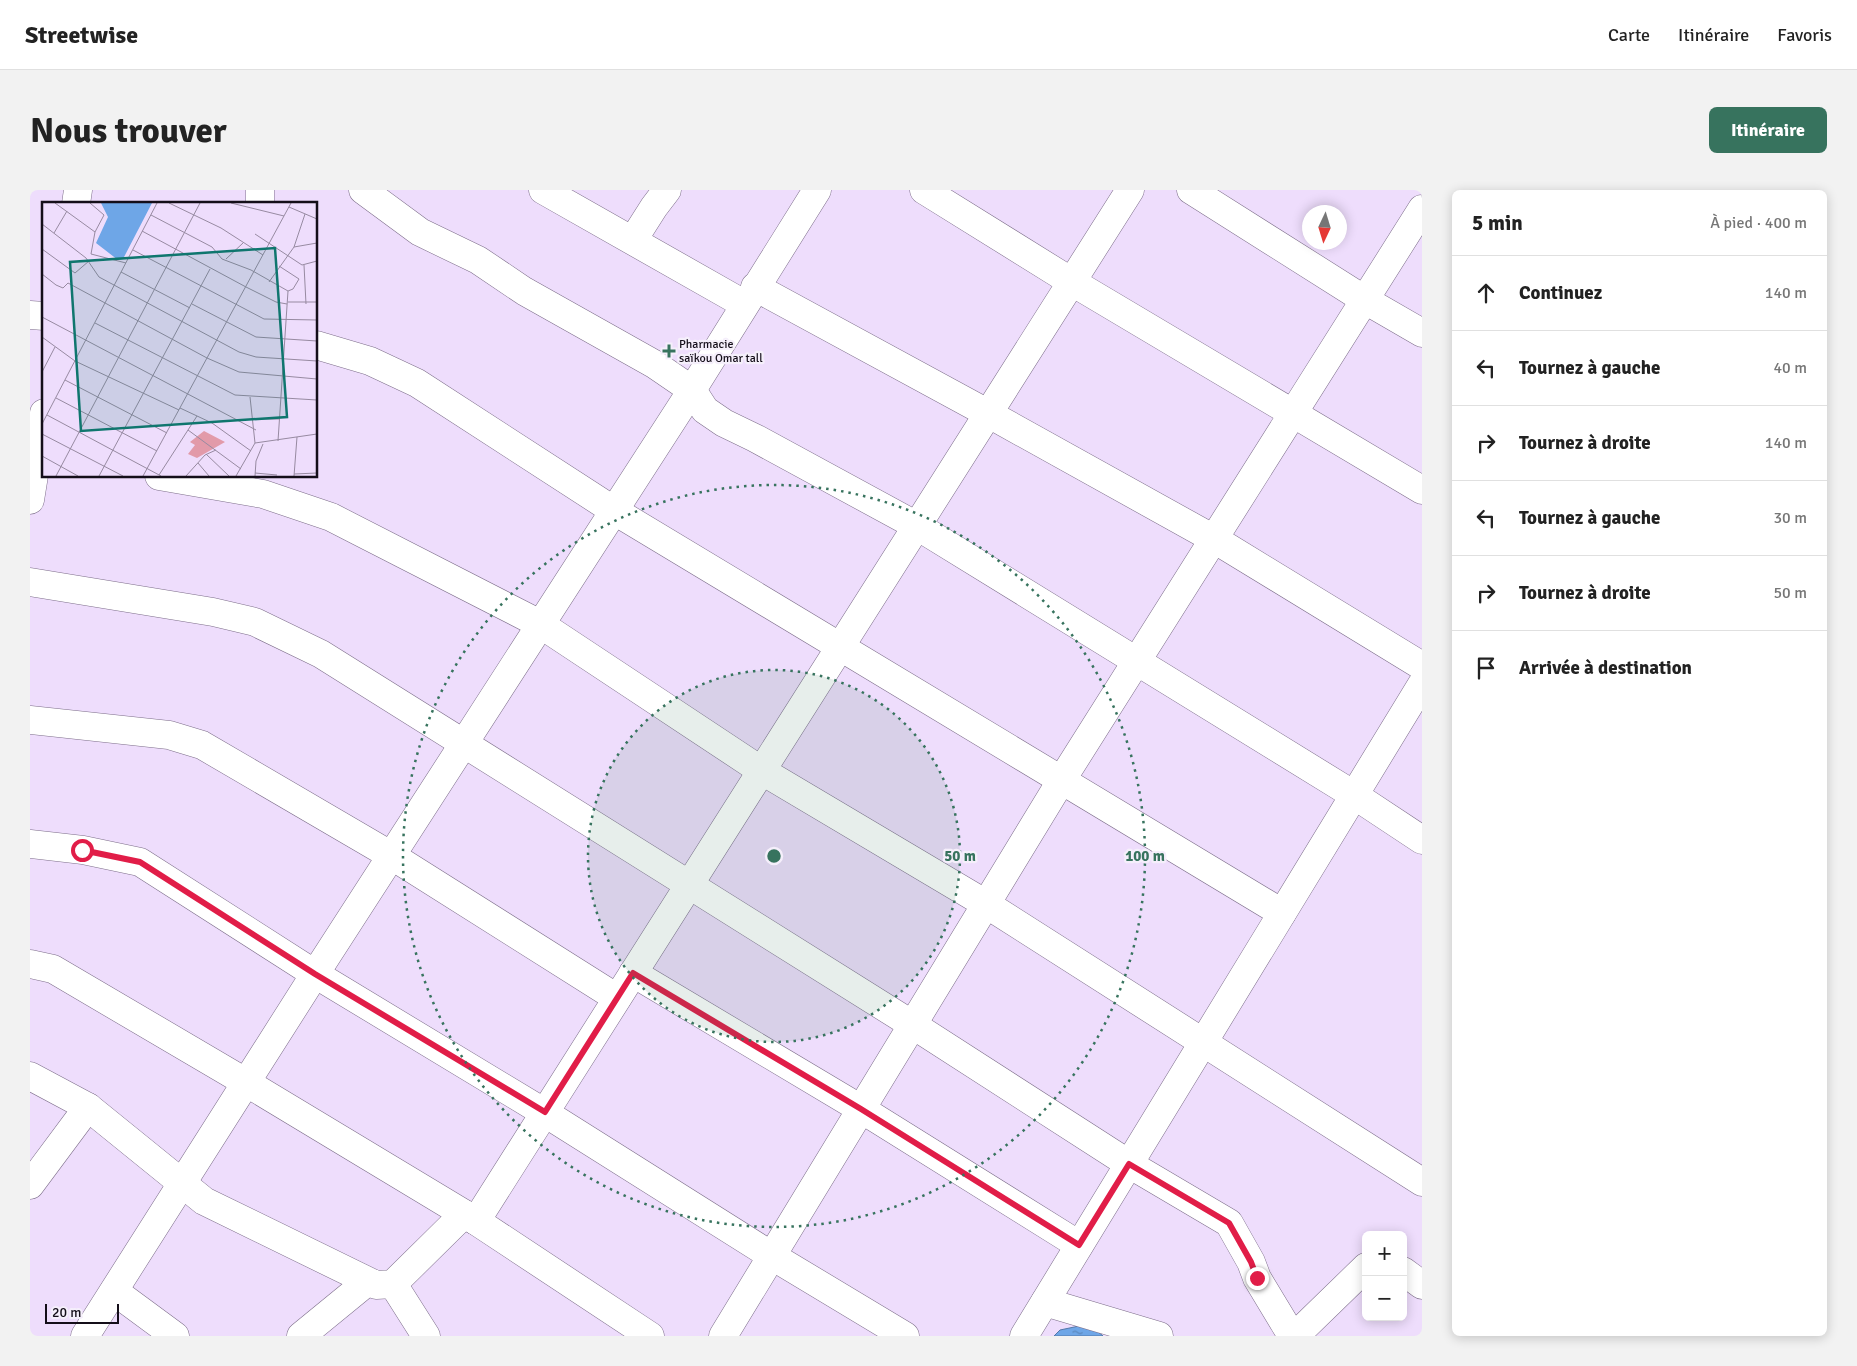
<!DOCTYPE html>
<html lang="fr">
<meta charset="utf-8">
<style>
body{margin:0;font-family:Signika,sans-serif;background:#f2f2f2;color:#222}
.controls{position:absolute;right:15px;bottom:15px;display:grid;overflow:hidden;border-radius:8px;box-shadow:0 2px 12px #0003}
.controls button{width:45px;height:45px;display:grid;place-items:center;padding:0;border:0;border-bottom:1px solid #e0e0e0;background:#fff;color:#222;font:25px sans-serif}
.compass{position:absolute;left:1272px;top:15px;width:45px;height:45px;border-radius:50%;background:#fff;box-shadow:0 2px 12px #0003;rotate:184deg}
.scale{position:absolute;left:15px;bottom:12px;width:74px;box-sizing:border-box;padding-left:5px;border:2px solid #140e19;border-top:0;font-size:14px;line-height:18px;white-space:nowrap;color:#140e19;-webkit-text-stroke:4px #f5effb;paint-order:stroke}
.stop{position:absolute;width:15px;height:15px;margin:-11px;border:4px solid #e11d48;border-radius:50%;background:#fff}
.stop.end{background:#e11d48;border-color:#fff;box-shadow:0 1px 5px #0008}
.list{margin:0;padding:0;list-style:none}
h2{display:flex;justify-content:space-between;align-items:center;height:65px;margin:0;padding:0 20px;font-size:21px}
h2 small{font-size:16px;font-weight:400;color:#767676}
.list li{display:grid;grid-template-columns:32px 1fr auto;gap:15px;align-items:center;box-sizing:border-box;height:75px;padding:0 20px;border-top:1px solid #e0e0e0}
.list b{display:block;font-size:19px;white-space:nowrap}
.list em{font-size:16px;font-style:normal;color:#767676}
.icon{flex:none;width:28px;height:28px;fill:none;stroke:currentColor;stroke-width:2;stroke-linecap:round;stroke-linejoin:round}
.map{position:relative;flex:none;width:1392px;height:1146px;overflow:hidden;border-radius:8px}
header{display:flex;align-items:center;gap:30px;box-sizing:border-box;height:70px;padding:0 25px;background:#fff;border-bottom:1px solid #e0e0e0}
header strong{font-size:24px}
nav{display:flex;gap:28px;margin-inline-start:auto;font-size:18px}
.intro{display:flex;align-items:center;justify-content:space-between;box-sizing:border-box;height:120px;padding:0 30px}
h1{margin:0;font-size:35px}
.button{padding:12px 22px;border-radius:8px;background:#37735e;color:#fff;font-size:18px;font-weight:700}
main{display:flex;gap:30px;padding:0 30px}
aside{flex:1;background:#fff;border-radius:8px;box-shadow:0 2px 12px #0003}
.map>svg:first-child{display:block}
.water{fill:url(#water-ripples);stroke:#5378a9}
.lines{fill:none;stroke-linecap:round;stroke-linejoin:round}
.street-casing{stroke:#7d6e8a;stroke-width:29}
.street{stroke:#fff;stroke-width:28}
.route{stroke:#e11d48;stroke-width:6}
.ring{fill:none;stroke:#37735e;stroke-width:2.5;stroke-dasharray:2.5 5}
.poi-dot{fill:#37735e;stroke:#f5effb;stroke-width:2}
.labels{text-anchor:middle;stroke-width:4.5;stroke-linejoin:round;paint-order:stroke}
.poi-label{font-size:12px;fill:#140e19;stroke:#f5effb;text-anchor:start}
.inset-road{fill:none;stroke:#978aa1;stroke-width:1}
.view{fill:#0f766e;fill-opacity:0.15;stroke:#0f766e;stroke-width:2.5}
.inset-edge{fill:none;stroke:#140e19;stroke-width:2.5}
.centre{fill:#37735e;stroke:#f5effb;stroke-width:2.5}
.ring-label{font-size:15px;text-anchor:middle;font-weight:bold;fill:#37735e;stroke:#f5effb;stroke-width:4.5;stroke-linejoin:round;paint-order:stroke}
</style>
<header>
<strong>Streetwise</strong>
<nav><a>Carte</a><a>Itinéraire</a><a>Favoris</a></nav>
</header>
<div class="intro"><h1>Nous trouver</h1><a class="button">Itinéraire</a></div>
<main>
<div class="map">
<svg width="1392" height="1146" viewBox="0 0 1392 1146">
<defs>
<pattern id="water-ripples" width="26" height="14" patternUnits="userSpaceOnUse" patternTransform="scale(1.25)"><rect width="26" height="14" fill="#6ea6e7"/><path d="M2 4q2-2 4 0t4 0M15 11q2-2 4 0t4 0" fill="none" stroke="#5986ba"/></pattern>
</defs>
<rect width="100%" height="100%" fill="#eeddfc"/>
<polygon class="water" points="1049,1136 1066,1140 1073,1146 1024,1146 1030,1140"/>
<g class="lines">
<g class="street-casing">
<g id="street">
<polyline points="230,0 230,14"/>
<polyline points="333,0 390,42 448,70 494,101 624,174 662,200 675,220 694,233 725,248 887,336 1324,605 1392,650"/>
<polyline points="513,0 714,114"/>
<polyline points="894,0 1042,92 1392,300"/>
<polyline points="1161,0 1335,110 1392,143"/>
<polyline points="46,14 48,0"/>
<polyline points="603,50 624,17 637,0"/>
<polyline points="725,97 959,224 1184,349 1392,476"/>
<polyline points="0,125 14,126"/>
<polyline points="286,155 340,171 387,193 583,320 1252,723"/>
<polyline points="129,286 233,304 301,327 510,434 732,581 956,714 1392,992"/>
<polyline points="0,310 14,223"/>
<polyline points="0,392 183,422 225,432 291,464 883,835 1099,974 1199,1033 1221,1072 1227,1088 1262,1146"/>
<polyline points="0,530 139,545 172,555 362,666 587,808"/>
<polyline points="0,654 53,660 110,672 285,784 515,923 742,1066 875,1146"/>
<polyline points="0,774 23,779 217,893 446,1031 620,1146"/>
<polyline points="603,783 831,919 1049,1055"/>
<polyline points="0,886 58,917 174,1011 346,1095 363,1094 434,1024"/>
<polyline points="0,995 58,917"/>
<polyline points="446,1031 1100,0"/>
<polyline points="1373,1081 1392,1095"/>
<polyline points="363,1094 396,1146"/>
<polyline points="84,1101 145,1146"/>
<polyline points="1015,1112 1129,1146"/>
<polyline points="55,1146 285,784 662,200 787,0"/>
<polyline points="271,1146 337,1092"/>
<polyline points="693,1146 1031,591 1392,19"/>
<polyline points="994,1146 1392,494"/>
<polyline points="1265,1146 1336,1077"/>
</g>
</g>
<use href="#street" class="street"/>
</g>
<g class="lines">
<polyline class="route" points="52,660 110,672 285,784 515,922 603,783 831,919 1049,1055 1099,974 1199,1033 1221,1072 1227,1088"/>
</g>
<circle cx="744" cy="666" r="186" fill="#37735e" fill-opacity=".12"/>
<g class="ring">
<circle cx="744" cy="666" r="186"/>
<circle cx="744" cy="666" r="371"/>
</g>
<path class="poi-dot" d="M636.5 153.5h5v5h5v5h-5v5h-5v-5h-5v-5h5z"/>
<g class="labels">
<g class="poi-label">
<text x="649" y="158">Pharmacie<tspan x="649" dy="14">saïkou Omar tall</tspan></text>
</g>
</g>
<g transform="translate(12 12)">
<rect width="275" height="275" fill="#eeddfc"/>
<path d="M162 229 183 240 155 256 146 252 153 243 148 240Z" fill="#e29aa9"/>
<path d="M59 1H110L81 57 76 58 54 41 66 15Z" fill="#6ea6e7"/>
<path class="inset-road" d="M13 1 53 30M48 1 62 13 53 30 49 52 84 61M127 1 179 26 221 53M189 1 242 14M247 5 275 17M109 13 170 45 180 57M0 22 44 56 57 75 197 150 214 155 275 159M100 29 204 85 234 100 245 102M12 31 25 9M213 32 260 63 275 59M252 45 275 41M0 47 33 71 47 59M91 48 222 117 275 118M180 57 209 68 246 89M184 57 201 41M262 63 264 102M237 64 257 77 251 87 246 89M79 70 148 106M0 72 14 83 21 86 26 81 165 156 197 170 275 177M227 80 252 45 263 12M246 100H275M150 102 214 135 275 139M0 115 214 228M53 121 193 193 275 198M0 135 33 159 137 208M0 170 13 145M23 178 125 231M14 196 115 249M138 206 170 221 209 249M5 213 119 274M211 217H238M0 222 115 1M146 228 199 267M0 232 81 274M236 239 246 89M213 241 275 232M164 252 187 274M0 254 36 274M156 261 167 274M213 271 235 273M252 272 275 271M117 273 155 214M14 274 158 1M57 274 168 67M101 274 249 1M144 274 163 253 174 248M194 274 213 241 208 195M213 274 214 259 221 242M252 274 255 235"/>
<path class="view" d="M233 46 245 215 39 229 28 60Z"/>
<rect width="275" height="275" class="inset-edge"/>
</g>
<circle cx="744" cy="666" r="8" class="centre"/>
<g class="ring-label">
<text x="930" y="671">50 m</text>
<text x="1115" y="671">100 m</text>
</g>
</svg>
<div class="controls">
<button>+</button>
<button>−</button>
</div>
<svg class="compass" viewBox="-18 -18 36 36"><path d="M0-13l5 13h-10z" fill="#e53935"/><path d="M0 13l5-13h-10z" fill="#767676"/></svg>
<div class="scale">20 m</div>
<div class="stop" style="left:52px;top:660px"></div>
<div class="stop end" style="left:1227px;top:1088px"></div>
</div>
<aside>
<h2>5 min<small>À pied · 400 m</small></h2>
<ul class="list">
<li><svg class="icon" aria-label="ahead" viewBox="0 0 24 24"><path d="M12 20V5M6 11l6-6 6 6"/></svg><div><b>Continuez</b></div><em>140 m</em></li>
<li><svg class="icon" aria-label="left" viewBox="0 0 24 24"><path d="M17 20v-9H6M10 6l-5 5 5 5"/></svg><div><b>Tournez à gauche</b></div><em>40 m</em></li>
<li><svg class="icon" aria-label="right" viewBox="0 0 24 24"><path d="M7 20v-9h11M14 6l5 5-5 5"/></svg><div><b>Tournez à droite</b></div><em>140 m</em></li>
<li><svg class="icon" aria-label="left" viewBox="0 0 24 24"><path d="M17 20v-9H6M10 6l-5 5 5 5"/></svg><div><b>Tournez à gauche</b></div><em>30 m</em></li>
<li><svg class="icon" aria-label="right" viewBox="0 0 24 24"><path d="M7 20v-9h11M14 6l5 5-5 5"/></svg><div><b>Tournez à droite</b></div><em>50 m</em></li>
<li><svg class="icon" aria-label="arrive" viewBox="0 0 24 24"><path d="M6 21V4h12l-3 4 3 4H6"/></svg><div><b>Arrivée à destination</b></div></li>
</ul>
</aside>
</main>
